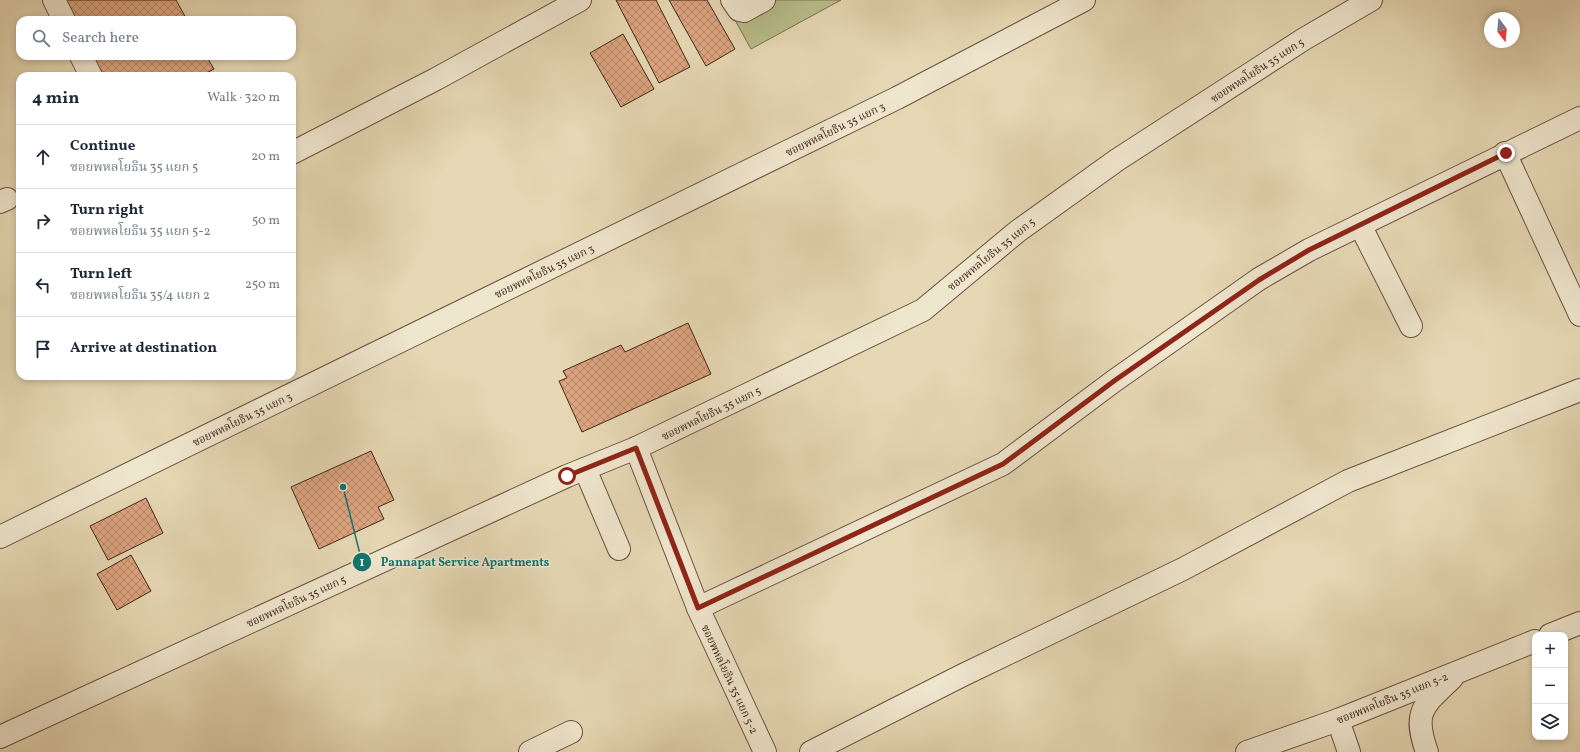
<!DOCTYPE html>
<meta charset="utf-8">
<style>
body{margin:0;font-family:Vollkorn,"Noto Serif Thai",serif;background:#f6f6f7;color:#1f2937}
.controls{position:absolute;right:12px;bottom:12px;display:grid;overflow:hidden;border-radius:8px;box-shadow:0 2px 6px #0003}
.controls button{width:36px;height:36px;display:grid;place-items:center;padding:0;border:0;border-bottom:1px solid #e0e1e3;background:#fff;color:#1f2937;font:20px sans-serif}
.compass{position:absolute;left:1484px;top:12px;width:36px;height:36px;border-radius:50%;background:#fff;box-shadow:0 2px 6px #0003;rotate:164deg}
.stop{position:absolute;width:12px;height:12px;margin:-9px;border:3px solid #8f2418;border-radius:50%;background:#fff}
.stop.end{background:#8f2418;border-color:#fff;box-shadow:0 1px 4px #0008}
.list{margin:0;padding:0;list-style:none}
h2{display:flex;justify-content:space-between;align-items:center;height:52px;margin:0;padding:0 16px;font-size:17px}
h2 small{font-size:13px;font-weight:400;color:#747a83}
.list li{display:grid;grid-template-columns:26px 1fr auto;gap:12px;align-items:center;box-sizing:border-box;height:64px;padding:0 16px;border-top:1px solid #e0e1e3}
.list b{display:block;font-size:15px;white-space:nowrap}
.list p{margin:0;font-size:13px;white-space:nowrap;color:#747a83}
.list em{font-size:13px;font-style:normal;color:#747a83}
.icon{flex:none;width:22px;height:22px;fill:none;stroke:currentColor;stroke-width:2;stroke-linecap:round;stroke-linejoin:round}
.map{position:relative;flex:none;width:1580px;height:752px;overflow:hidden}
.search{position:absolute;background:#fff;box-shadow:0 2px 6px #0003;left:16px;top:16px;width:280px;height:44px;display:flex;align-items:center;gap:10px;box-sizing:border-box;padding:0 14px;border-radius:12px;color:#747a83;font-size:15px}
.panel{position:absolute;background:#fff;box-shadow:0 2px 6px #0003;left:16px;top:72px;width:280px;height:308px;border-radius:12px}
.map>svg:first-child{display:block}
.grass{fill:#b8be8b;stroke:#7c7254}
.building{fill:url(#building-cross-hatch);stroke:#40261c}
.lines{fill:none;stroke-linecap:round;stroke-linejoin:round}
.minor-casing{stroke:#6a5242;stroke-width:24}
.minor{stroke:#efe6ce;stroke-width:22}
.route{stroke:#8f2418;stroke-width:5}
.labels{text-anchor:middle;stroke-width:3;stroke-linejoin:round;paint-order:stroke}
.street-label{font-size:11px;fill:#40261c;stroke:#efe6ce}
.leader{fill:none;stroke:#0f766e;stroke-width:1.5}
.callout-dot{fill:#0f766e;stroke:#efe6ce;stroke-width:1.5}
.mark-label{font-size:12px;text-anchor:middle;font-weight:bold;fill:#fff}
.callout-label{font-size:12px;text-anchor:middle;font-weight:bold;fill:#0f766e;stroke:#efe6ce;stroke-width:3;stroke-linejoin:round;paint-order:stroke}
</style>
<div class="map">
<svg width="1580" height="752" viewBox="0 0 1580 752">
<defs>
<pattern id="building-cross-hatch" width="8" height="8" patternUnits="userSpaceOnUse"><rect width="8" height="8" fill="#dda580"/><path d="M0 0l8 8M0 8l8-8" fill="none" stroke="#b58668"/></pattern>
</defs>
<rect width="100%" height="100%" fill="#e6d8b4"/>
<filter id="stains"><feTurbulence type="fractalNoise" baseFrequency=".005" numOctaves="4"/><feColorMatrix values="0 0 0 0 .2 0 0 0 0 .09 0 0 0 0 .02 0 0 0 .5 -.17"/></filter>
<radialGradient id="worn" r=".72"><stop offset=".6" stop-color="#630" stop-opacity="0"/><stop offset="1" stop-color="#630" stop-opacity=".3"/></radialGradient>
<polygon class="grass" points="724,0 841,0 751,49"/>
<g class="building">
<polygon points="64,0 176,0 187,20 74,20"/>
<polygon points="616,0 656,0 690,67 659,83"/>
<polygon points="669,0 707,0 735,49 706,66"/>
<polygon points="623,34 654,89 621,107 590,53"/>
<polygon points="91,56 206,56 214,69 201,76 101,76"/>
<polygon points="688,323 711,374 582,432 559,381 567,378 563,371 621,345 625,352"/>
<polygon points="371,451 394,500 378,507 384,519 319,549 291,487"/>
<polygon points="146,498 163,533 108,560 90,526"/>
<polygon points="131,555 151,591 117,610 97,574"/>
</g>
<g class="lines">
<g class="minor-casing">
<g id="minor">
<polyline points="54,0 64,20"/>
<polyline points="732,0 739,10 744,11 764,0"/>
<polyline points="81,56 91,76"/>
<polyline points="292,153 436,79 580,0"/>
<polyline points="1505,153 1580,315"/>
<polyline points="0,202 7,199"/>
<polyline points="1360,225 1411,326"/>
<polyline points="636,448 698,608 765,752"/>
<polyline points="585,469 619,549"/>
<polyline points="0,537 897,98 1084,0"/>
<polyline points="698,608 1003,464 1114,381 1259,279 1309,250 1580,118"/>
<polyline points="1550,635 1580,623"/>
<polyline points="1338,720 1349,752"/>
<polyline points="0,737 567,476 636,448 923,310 1018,231 1117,160 1304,39 1371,0"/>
<polyline points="530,752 571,732"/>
<polyline points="811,752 963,675 1183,569 1348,481 1580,390"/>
<polyline points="1247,752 1338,720 1535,641"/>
<path d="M1427 752C1412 711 1424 705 1452 678"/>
</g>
</g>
<use href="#minor" class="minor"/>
</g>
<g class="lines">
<polyline class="route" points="567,476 636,448 698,608 1003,464 1114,381 1259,280 1309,250 1506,153"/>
</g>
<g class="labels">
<g class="street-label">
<text transform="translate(1257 70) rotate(-33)" y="4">ซอยพหลโยธิน 35 แยก 5</text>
<text transform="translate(835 129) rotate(-26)" y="4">ซอยพหลโยธิน 35 แยก 3</text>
<text transform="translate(991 254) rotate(-39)" y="4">ซอยพหลโยธิน 35 แยก 5</text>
<text transform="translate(544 271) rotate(-26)" y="4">ซอยพหลโยธิน 35 แยก 3</text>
<text transform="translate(711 413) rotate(-26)" y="4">ซอยพหลโยธิน 35 แยก 5</text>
<text transform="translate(242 419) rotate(-26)" y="4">ซอยพหลโยธิน 35 แยก 3</text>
<text transform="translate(296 601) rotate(-25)" y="4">ซอยพหลโยธิน 35 แยก 5</text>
<text transform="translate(730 679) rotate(65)" y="4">ซอยพหลโยธิน 35 แยก 5-2</text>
<text transform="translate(1392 698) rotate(-22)" y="4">ซอยพหลโยธิน 35 แยก 5-2</text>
</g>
</g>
<path class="leader" d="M343 487L362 562"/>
<g class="callout-dot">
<circle cx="343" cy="487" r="4"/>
<circle cx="362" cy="562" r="10"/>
</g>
<g class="mark-label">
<text x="362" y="566">1</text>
</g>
<g class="callout-label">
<text x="465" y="566">Pannapat Service Apartments</text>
</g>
<rect width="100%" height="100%" filter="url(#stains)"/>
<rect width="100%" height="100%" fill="url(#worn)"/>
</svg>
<div class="controls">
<button>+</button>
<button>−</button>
<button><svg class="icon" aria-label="layers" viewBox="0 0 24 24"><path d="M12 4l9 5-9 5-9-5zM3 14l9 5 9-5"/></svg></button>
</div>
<svg class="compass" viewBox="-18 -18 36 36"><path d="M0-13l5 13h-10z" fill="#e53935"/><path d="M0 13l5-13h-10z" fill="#747a83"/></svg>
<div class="stop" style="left:567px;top:476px"></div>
<div class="stop end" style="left:1506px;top:153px"></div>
<div class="search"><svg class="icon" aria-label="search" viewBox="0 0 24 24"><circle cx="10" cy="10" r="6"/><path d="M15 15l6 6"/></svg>Search here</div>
<section class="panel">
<h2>4 min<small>Walk · 320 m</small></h2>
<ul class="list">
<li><svg class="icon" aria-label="ahead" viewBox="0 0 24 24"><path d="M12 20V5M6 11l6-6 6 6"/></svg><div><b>Continue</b><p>ซอยพหลโยธิน 35 แยก 5</p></div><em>20 m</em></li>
<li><svg class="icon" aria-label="right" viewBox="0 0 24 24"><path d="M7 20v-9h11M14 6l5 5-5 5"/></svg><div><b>Turn right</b><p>ซอยพหลโยธิน 35 แยก 5-2</p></div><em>50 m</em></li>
<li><svg class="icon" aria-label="left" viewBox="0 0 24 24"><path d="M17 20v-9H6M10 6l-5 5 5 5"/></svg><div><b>Turn left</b><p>ซอยพหลโยธิน 35/4 แยก 2</p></div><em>250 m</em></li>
<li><svg class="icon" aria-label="arrive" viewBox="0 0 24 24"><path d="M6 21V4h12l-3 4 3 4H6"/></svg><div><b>Arrive at destination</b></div></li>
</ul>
</section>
</div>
